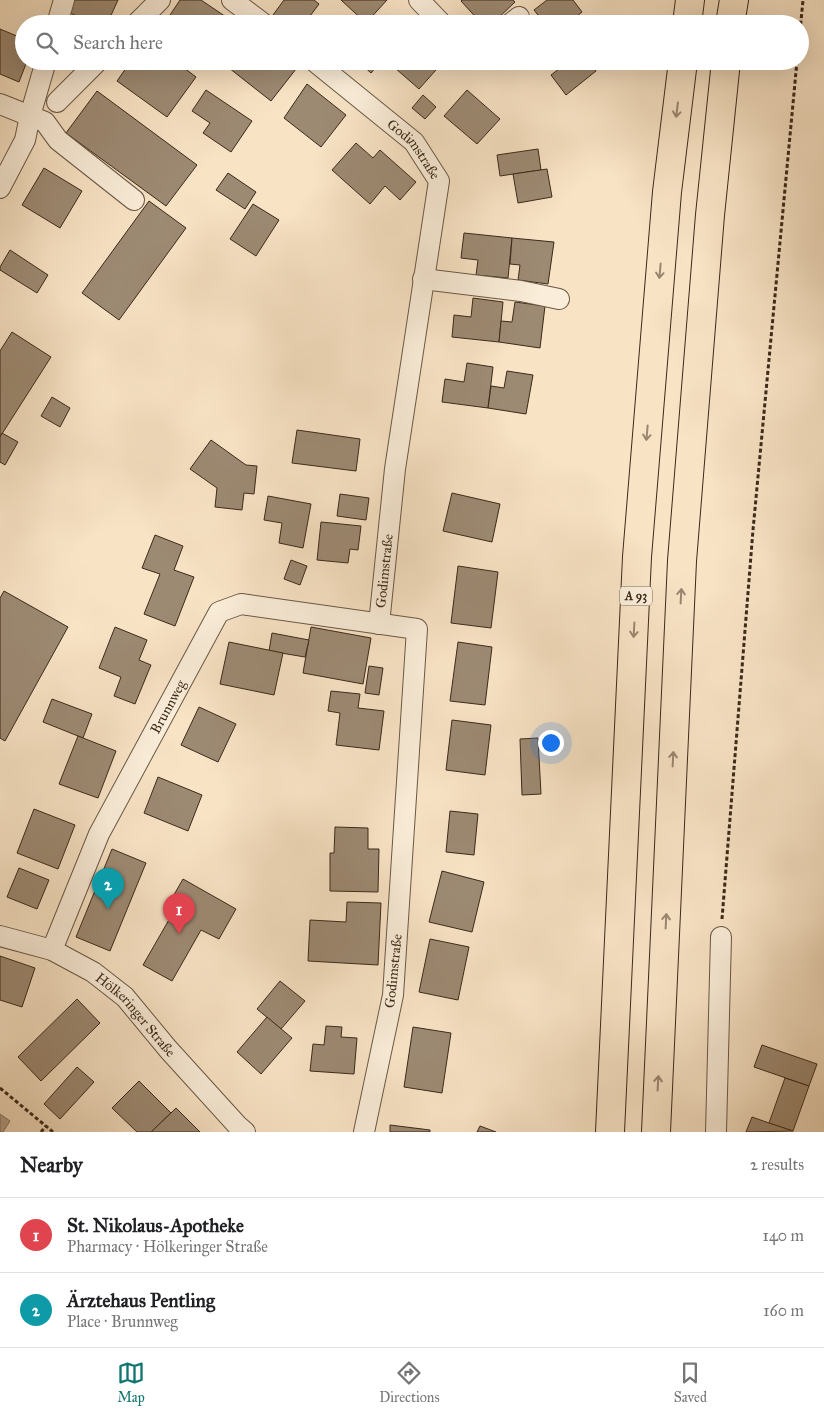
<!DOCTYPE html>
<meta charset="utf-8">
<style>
body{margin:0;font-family:"IM FELL Great Primer",serif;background:#f6f6f6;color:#202124}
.you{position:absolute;left:550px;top:742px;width:18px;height:18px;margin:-12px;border:4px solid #fff;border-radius:50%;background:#1a73e8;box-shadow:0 0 0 8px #1a73e833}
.badge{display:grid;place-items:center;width:32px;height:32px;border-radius:50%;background:#0f766e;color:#fff;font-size:16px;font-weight:700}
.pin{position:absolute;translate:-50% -41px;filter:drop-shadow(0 1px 2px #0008)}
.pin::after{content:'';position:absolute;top:26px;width:18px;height:15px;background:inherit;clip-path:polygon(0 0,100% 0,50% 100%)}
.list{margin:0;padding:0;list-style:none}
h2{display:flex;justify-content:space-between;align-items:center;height:65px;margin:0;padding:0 20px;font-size:21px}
h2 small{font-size:16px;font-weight:400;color:#757577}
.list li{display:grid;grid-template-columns:32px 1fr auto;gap:15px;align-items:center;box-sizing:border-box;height:75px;padding:0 20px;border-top:1px solid #e0e0e0}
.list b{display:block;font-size:19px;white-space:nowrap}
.list p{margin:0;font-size:16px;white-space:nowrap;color:#757577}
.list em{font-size:16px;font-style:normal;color:#757577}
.icon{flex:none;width:28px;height:28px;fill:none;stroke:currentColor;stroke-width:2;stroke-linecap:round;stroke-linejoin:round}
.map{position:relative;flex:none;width:824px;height:1132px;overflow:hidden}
.search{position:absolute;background:#fff;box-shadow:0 5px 20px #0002;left:15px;right:15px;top:15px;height:55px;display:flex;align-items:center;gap:12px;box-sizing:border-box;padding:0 18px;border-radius:28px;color:#757577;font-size:19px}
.sheet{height:215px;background:#fff}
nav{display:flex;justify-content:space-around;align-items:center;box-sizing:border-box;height:70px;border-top:1px solid #e0e0e0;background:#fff;font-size:14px;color:#757577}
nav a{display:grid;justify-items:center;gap:2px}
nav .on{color:#0f766e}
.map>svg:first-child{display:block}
.water{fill:#b8a48b;stroke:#86735e}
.building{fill:#9d8a73;stroke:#3b291a}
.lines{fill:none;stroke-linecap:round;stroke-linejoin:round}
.minor-casing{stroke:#6a5845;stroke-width:22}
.highway-casing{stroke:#3b291a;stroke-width:30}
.path{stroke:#3b291a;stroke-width:3;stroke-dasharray:4 2.5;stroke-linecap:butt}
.minor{stroke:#faedd9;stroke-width:20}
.highway{stroke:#f8e3c5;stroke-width:28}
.oneway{stroke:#9a8670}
.labels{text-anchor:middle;stroke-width:4;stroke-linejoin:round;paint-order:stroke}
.shield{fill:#faedd9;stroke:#746453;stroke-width:1}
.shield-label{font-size:12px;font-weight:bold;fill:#3b291a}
.street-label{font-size:14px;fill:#3b291a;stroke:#faedd9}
</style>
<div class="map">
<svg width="824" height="1132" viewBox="0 0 824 1132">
<rect width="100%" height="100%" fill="#f8e3c5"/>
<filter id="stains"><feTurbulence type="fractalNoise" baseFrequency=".004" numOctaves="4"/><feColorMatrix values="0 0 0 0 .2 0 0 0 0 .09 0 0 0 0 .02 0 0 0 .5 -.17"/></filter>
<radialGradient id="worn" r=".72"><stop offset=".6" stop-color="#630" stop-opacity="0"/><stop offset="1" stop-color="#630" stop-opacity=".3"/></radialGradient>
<polygon class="water" points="0,1114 10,1121 3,1132 0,1132"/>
<g class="building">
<polygon points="74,0 118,0 107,24 93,24 68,12"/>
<polygon points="180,0 201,0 235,23 164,24"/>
<polygon points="284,0 314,0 319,4 304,24 284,24 273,15"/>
<polygon points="341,0 387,0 366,23"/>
<polygon points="462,0 513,0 515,2 492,24 482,24 461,1"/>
<polygon points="547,0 573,0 582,12 576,17 581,24 545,24 534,10"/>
<polygon points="403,15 413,24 395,24"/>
<polygon points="0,29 24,39 24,61 27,61 19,82 0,74"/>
<polygon points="131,61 175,61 196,77 167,117 117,81"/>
<polygon points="234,61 286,61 296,69 271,101 229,68"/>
<polygon points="358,61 381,61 371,73"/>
<polygon points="387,61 444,61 419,89"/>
<polygon points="552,61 589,61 596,71 566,95 551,75 559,69"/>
<polygon points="307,84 346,115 321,147 284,118"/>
<polygon points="206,90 252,121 231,152 203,133 210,123 192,111"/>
<polygon points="467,90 500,119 477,144 444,116"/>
<polygon points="97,91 197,165 166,206 66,133"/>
<polygon points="423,95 436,107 425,119 412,108"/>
<polygon points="356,143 373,158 380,150 416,182 400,200 385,186 370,204 332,170"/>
<polygon points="538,149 541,170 500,176 497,155"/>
<polygon points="44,168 82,191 60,228 22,205"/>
<polygon points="547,169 552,197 518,203 513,174"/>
<polygon points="228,173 256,192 245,209 216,190"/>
<polygon points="149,201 186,228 119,320 82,293"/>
<polygon points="253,204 279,220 256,256 230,239"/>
<polygon points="464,233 512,238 508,278 476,275 478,260 461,258"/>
<polygon points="512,238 554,242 548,284 518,280 520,265 510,264"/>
<polygon points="10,250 48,275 37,293 0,270 0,267"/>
<polygon points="473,298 503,302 499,342 452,337 454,315 471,317"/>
<polygon points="515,302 545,306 540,348 499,342 501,321 512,322"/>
<polygon points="12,332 51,357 0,437 0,351"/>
<polygon points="467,363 493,367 488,408 442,402 445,379 464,382"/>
<polygon points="507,371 533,375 526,414 488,408 491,386 504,388"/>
<polygon points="52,397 70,408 60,427 41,416"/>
<polygon points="297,430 360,439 356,471 292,463"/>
<polygon points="2,433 18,442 5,465 0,462 0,437"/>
<polygon points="211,440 246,465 257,466 254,494 244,493 242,510 215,507 217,488 190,469"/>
<polygon points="452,493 500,504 492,542 443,531"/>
<polygon points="340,494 369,498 366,520 337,516"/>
<polygon points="268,496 311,504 303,548 279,543 282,523 264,520"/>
<polygon points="321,522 361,526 358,550 350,549 348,563 317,560"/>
<polygon points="155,535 183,546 174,570 194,577 175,626 144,614 160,574 142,568"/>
<polygon points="291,560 307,566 300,585 284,579"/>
<polygon points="458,566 498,572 491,628 451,623"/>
<polygon points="4,591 68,627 5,741 0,738 0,598"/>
<polygon points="115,627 147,640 139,660 151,665 135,704 114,696 121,677 99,668"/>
<polygon points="311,627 371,638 363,684 303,673"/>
<polygon points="272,633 309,640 305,657 269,651"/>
<polygon points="229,642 283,653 274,695 220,684"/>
<polygon points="458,642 492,647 485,705 450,701"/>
<polygon points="369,666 383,668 379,695 365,693"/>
<polygon points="331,691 360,694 358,708 384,711 379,750 336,745 340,713 328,711"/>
<polygon points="52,699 92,714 83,738 43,722"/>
<polygon points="199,707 236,724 218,762 181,745"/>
<polygon points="452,720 491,725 485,775 446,770"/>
<polygon points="78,736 116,751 98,798 59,784"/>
<polygon points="538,738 541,794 522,795 520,739"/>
<polygon points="158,777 202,795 188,831 144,813"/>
<polygon points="34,809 75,825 58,869 17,853"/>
<polygon points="450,811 478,814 474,855 446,852"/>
<polygon points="335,827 368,828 368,849 379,849 378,892 330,891 330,853 334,853"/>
<polygon points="112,849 146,863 110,951 76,937"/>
<polygon points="19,868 49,880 37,909 7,897"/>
<polygon points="442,871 484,882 472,932 429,922"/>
<polygon points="183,879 236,909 219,939 201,930 172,981 143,965 174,911 167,907"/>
<polygon points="347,902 381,903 378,965 308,961 310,920 346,922"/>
<polygon points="430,939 469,947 458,1000 419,992"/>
<polygon points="0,956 35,968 22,1007 0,1000"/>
<polygon points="280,981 305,1001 281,1029 257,1009"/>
<polygon points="77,999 100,1023 41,1081 18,1057"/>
<polygon points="267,1017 292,1038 261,1074 237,1052"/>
<polygon points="326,1026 342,1027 341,1037 357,1038 354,1074 310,1071 313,1044 324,1045"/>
<polygon points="413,1027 451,1033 442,1093 404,1087"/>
<polygon points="762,1045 817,1064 809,1086 754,1067"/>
<polygon points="77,1067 94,1082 60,1119 44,1104"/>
<polygon points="785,1078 809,1086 793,1131 769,1123"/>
<polygon points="139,1081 171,1113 151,1132 137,1132 112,1108"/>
<polygon points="176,1108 200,1132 151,1132 171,1113"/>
<polygon points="752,1117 769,1123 793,1131 746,1132"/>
<polygon points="390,1125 430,1130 430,1132 390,1132"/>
<polygon points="480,1126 496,1132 477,1132"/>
</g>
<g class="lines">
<g class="minor-casing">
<g id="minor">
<polyline points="232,0 264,24"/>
<polyline points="419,0 442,24"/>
<polyline points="57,24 64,0"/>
<polyline points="136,24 160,0"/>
<polyline points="510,24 519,17"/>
<path id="s1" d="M314 61 414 142 439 181 395 469 379 624"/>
<polyline points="57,102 98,61"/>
<polyline points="0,104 45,122 58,140 134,200"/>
<polyline points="0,188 25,140 30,116 46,61"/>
<polyline points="423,279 521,291 559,299"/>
<path id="s2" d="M0 936 52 950 93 972 125 997 168 1049 237 1125 245 1132"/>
<path id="s3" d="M52 950 99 834 219 612 241 604 417 629 393 995 364 1132"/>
<polyline points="716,1132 721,937"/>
</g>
</g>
<g class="highway-casing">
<g id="highway">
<polyline points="687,24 690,0"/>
<polyline points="730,24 734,0"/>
<polyline points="610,1132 637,557 667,192 683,61"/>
<polyline points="656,1132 682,561 710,215 726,61"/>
</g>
</g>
<g class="path">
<polyline points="800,31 803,0"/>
<polyline points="722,919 753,530 797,61"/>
<polyline points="0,1088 53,1132"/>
<polyline points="41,1132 46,1126"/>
</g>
<use href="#minor" class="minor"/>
<use href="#highway" class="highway"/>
</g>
<defs><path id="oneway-shaft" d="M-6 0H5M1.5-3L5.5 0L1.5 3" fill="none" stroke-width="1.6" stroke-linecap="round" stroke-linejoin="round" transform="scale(1.25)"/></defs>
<g class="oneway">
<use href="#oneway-shaft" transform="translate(677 110) rotate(97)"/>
<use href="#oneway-shaft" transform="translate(660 271) rotate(95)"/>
<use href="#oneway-shaft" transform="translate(647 433) rotate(95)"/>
<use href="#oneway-shaft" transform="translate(681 596) rotate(-87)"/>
<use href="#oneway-shaft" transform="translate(634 630) rotate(93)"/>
<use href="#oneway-shaft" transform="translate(673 759) rotate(-87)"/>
<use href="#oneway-shaft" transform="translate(666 921) rotate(-87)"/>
<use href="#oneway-shaft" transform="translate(658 1083) rotate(-87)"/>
</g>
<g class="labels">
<rect class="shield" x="620" y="586.5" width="32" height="19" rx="4"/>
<g class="shield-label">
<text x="636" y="600">A 93</text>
</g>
<g class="street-label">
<text dy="5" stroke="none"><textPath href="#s1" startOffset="134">Godimstraße</textPath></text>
<text transform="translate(384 571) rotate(-84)" y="5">Godimstraße</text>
<text dy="5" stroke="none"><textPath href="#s3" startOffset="270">Brunnweg</textPath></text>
<text transform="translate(393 971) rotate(-84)" y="5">Godimstraße</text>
<text dy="5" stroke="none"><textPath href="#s2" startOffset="161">Hölkeringer Straße</textPath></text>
</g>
</g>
<rect width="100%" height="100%" filter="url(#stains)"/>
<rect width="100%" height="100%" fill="url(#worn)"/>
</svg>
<div class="you"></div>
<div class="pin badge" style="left:179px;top:934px;background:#e0444e">1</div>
<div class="pin badge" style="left:108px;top:909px;background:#0f9aa8">2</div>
<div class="search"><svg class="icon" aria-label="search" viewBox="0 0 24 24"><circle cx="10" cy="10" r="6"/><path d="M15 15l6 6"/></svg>Search here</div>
</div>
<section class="sheet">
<h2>Nearby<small>2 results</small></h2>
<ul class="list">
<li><span class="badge" style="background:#e0444e">1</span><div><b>St. Nikolaus-Apotheke</b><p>Pharmacy · Hölkeringer Straße</p></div><em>140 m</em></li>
<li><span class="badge" style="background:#0f9aa8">2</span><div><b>Ärztehaus Pentling</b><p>Place · Brunnweg</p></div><em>160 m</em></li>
</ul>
</section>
<nav>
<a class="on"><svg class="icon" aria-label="map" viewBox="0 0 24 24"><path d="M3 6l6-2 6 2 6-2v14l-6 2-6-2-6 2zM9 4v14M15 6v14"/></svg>Map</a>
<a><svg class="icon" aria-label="directions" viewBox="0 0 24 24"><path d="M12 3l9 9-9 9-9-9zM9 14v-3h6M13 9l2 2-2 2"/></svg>Directions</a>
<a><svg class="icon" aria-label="saved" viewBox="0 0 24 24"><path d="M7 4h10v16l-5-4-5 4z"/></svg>Saved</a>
</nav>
